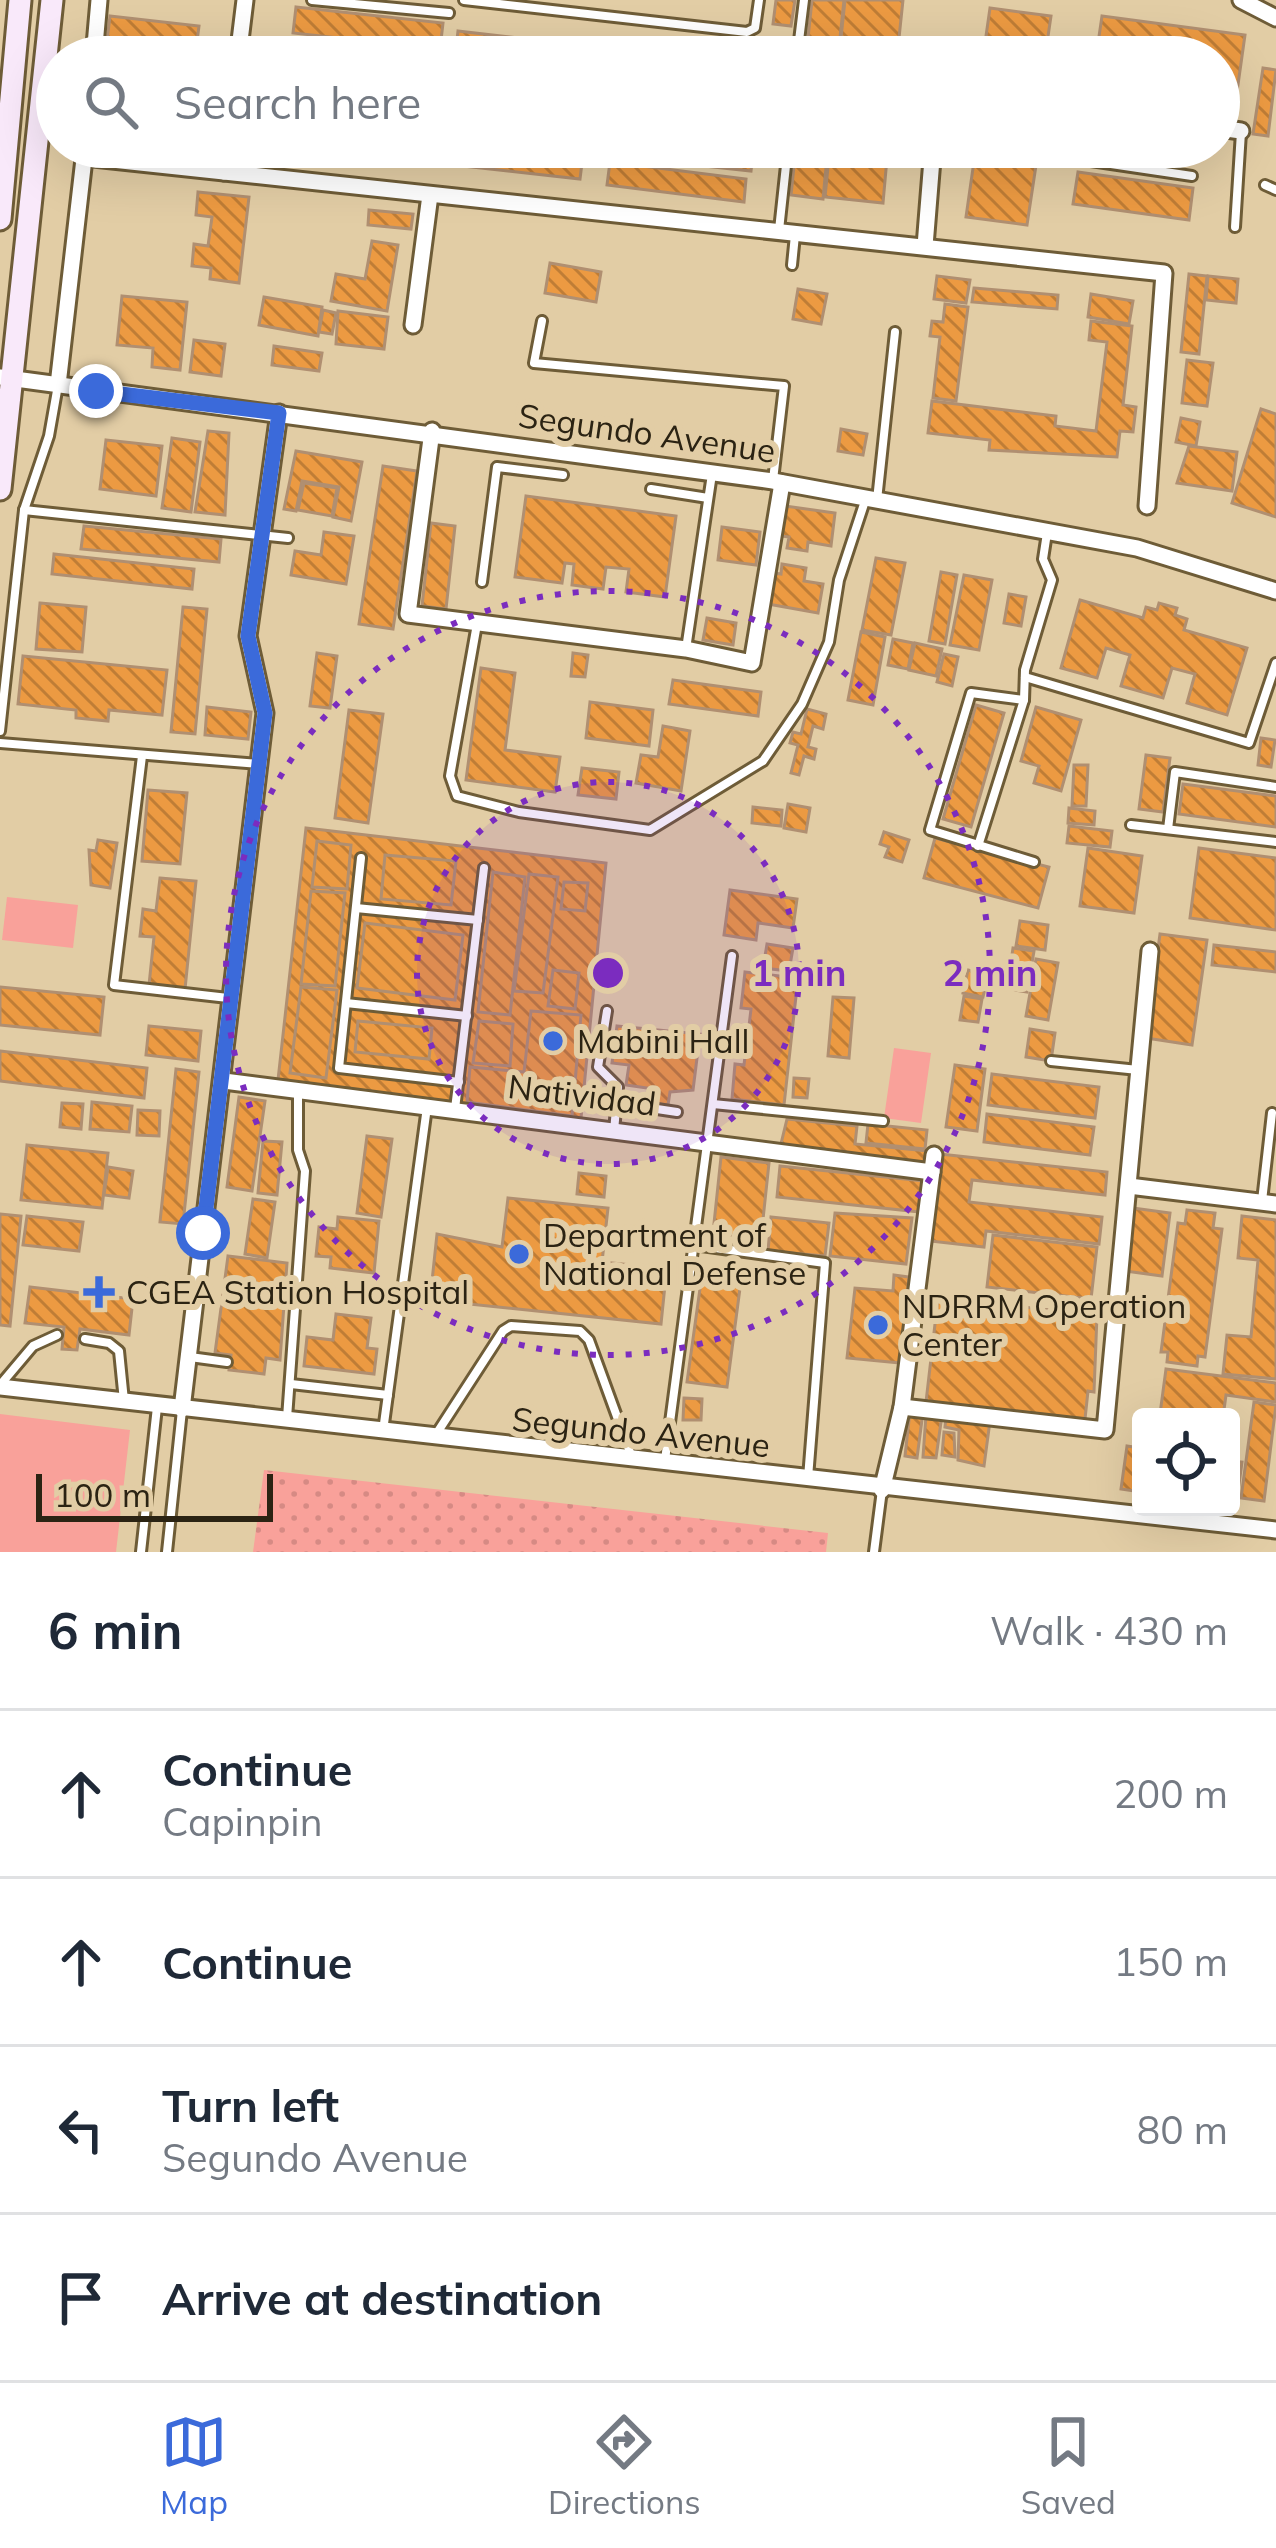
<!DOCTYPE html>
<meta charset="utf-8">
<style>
body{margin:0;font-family:Mulish,sans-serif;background:#f6f6f7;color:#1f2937}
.controls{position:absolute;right:36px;bottom:36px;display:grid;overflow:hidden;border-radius:12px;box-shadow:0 12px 48px #0002}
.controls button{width:108px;height:108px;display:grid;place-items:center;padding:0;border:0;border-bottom:3px solid #e0e1e3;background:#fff;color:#1f2937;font:60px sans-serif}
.scale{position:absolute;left:36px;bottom:30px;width:237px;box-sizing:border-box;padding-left:12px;border:6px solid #2b2313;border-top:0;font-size:33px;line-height:42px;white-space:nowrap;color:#2b2313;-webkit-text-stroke:9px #e2cda5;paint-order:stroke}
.stop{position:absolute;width:36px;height:36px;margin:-27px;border:9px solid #3b6ada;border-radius:50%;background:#fff}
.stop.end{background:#3b6ada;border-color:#fff;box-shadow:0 3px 12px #0008}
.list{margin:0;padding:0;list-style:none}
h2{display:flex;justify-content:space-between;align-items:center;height:156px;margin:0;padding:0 48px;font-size:51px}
h2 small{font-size:39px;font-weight:400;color:#747a83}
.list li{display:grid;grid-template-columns:78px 1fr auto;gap:36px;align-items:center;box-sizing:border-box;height:168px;padding:0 48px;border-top:3px solid #e0e1e3}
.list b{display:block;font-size:45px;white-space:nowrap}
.list p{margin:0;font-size:39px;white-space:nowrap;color:#747a83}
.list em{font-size:39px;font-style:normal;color:#747a83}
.icon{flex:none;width:66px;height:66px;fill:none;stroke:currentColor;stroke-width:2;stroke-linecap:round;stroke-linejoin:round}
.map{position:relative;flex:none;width:1276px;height:1552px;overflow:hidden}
.search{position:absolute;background:#fff;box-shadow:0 12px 48px #0002;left:36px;right:36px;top:36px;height:132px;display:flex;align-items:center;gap:30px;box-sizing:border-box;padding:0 42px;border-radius:66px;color:#747a83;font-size:45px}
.sheet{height:828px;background:#fff}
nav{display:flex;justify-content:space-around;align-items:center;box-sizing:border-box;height:168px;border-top:3px solid #e0e1e3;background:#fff;font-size:33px;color:#747a83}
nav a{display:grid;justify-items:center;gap:6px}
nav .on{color:#3b6ada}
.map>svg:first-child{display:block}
.grass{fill:url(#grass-dots)}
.green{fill:#f9a19a}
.building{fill:url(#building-back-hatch);stroke:#b08f71;stroke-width:3}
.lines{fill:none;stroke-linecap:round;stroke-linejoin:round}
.service-casing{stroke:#6e5c37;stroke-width:14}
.minor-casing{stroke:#6e5c37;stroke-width:21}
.secondary-casing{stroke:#6e5c37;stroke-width:27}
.service{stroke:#fff;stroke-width:8}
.minor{stroke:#fff;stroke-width:15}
.secondary{stroke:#f9e9fa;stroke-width:21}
.route{stroke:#3b6ada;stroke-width:15}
.ring{fill:none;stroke:#7b2cbf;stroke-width:6;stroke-dasharray:6 12}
.poi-dot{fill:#3b6ada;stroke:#e2cda5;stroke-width:4.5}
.labels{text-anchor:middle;stroke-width:12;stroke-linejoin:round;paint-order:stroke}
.street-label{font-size:33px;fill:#2b2313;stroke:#e2cda5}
.poi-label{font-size:33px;fill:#2b2313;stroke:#e2cda5;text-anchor:start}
.centre{fill:#7b2cbf;stroke:#e2cda5;stroke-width:6}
.ring-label{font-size:36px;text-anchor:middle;font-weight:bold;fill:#7b2cbf;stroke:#e2cda5;stroke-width:12;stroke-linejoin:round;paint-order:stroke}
</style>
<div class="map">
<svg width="1276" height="1552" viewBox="0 0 1276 1552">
<defs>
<pattern id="grass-dots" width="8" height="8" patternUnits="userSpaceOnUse" patternTransform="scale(3)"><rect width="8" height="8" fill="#f9a19a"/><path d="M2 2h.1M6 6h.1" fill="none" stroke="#d68a84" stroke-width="1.8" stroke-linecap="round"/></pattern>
<pattern id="building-back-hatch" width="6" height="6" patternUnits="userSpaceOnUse" patternTransform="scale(3)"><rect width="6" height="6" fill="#ec9a42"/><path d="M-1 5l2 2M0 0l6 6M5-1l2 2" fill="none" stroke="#bf7d36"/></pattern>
</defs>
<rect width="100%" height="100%" fill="#e2cda5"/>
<polygon class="grass" points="264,1470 828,1533 826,1552 253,1552"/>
<g class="green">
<polygon points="7,897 78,905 73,948 2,940"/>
<polygon points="894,1048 931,1053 921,1123 884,1118"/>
<polygon points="0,1414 130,1430 116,1552 0,1552"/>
</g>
<g class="building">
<polygon points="776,0 795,0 791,26 773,24"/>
<polygon points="812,0 844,0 838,57 806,57"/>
<polygon points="845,0 903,0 897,57 839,57"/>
<polygon points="296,7 443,23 440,49 293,33"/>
<polygon points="990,8 1051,16 1045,57 983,57"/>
<polygon points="110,16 199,26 195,57 105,57"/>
<polygon points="1102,16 1245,35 1233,120 1219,118 1219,57 1096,57"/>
<polygon points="458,31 594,47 593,57 455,57"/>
<polygon points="1263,68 1276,70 1268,136 1253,134"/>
<polygon points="393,147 418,147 416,164 391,161"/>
<polygon points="446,147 584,147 580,179 444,164"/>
<polygon points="612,147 702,147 753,153 751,171 611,156"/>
<polygon points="796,147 828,147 823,199 791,195"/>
<polygon points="830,147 888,147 883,203 825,197"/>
<polygon points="976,147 1038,152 1027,225 966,217"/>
<polygon points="610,162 746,179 744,202 607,185"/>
<polygon points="1078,172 1193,188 1189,220 1073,204"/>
<polygon points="198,192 249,197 239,283 210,279 211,268 192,266 194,244 208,246 212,217 196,215"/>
<polygon points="369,210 413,214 411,229 368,225"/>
<polygon points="372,241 398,245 387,311 331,301 336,274 365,279"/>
<polygon points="550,263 601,272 596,302 545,293"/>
<polygon points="1189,274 1207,276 1199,354 1181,352"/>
<polygon points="937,276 970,280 966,303 934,299"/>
<polygon points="1208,276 1238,279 1236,303 1206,300"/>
<polygon points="974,288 1058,295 1057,309 972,302"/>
<polygon points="798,289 827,294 821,324 793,319"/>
<polygon points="1091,294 1133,301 1129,324 1088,317"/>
<polygon points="122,296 187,302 180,370 152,367 153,348 117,345"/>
<polygon points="264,297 322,307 318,336 259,325"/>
<polygon points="945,304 968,307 956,401 933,398 940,337 930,336 932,321 943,322"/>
<polygon points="323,310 336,313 332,334 319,332"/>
<polygon points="338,311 388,317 384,349 336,344"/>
<polygon points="1091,321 1132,326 1123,405 1136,407 1133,432 1120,431 1117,457 989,450 990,440 928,433 932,401 1056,416 1055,426 1096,431 1107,342 1089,340"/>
<polygon points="194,340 225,344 221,376 190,372"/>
<polygon points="274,346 322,353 319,371 272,365"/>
<polygon points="1187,360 1213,363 1207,406 1182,403"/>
<polygon points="1261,409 1276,414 1276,517 1232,503"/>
<polygon points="1181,418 1200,422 1196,446 1176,442"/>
<polygon points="841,429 867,434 863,455 838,451"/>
<polygon points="208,431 229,433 225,515 195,512"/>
<polygon points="172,438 200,442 191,512 162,508"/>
<polygon points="106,440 162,446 156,496 100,489"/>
<polygon points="1189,446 1237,452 1232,491 1177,483"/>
<polygon points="296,451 362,462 351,521 333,517 339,487 302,481 296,511 284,509"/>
<polygon points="383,466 417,471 393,629 359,624"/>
<polygon points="304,483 337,488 332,516 298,510"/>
<polygon points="526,496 676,516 665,597 626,592 629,569 606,567 603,589 572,585 574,564 565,563 562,583 515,577"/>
<polygon points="785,506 835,513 831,546 808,542 807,551 787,548 789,537 781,536"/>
<polygon points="431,523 455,526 446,609 422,606"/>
<polygon points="84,526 221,539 219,562 81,549"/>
<polygon points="722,527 760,532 756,565 718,560"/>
<polygon points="324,532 354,536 346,584 291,575 295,551 321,555"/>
<polygon points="54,554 194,569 192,589 52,574"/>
<polygon points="876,558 905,563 891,635 862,630"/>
<polygon points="782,564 806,568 804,581 823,584 818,613 768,604 773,573 781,574"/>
<polygon points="941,572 957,575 945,644 929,641"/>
<polygon points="964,575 992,580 979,650 950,645"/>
<polygon points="1009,594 1026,597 1021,626 1004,623"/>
<polygon points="1080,600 1143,618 1146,607 1157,610 1159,603 1177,608 1175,615 1187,619 1184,630 1247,648 1227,715 1187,703 1195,674 1172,668 1163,698 1121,686 1130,655 1106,648 1097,678 1061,668"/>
<polygon points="40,603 86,607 82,652 36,649"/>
<polygon points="183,607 207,609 195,734 171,732"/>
<polygon points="707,618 736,623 733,645 703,640"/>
<polygon points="861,632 885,637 873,705 848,700"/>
<polygon points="893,639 913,643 908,669 888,665"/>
<polygon points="915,643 942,649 936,676 909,670"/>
<polygon points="317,653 337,656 330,708 310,706"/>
<polygon points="573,653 588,655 585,677 571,676"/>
<polygon points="944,654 958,657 952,686 937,682"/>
<polygon points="23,656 167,670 162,715 109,710 108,721 76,718 76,710 18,704"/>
<polygon points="481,668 515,673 505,750 560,757 555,792 466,780"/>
<polygon points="673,680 761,692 758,716 669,704"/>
<polygon points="590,702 653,710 649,746 586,738"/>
<polygon points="976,705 1004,713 971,827 943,819"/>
<polygon points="207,707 251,712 248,739 205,735"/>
<polygon points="1036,707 1081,720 1061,791 1034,783 1039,766 1021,761"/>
<polygon points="807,709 826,714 823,729 813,726 808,747 816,749 814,759 804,756 799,775 791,773 798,745 790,743 793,732 801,734"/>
<polygon points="349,710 383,714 368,823 335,818"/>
<polygon points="663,726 690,731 681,791 636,783 641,755 658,757"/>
<polygon points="1261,738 1275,740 1271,767 1258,765"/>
<polygon points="1146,755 1170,758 1163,812 1139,809"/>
<polygon points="1074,765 1088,765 1086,806 1072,806"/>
<polygon points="582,768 619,772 616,799 578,795"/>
<polygon points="1183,784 1276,796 1276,827 1179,814"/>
<polygon points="148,790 187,793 180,864 142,861"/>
<polygon points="788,804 810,808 806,832 784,828"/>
<polygon points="753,807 782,810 781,826 752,823"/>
<polygon points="1069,808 1095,811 1094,825 1068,823"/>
<polygon points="1069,826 1112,831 1110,847 1067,843"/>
<polygon points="306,828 606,863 581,1118 278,1080"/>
<polygon points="884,832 909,840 902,862 885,857 889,847 880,844"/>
<polygon points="935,838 1049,867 1038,908 924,878"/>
<polygon points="98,840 117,843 110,888 91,885 89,850 96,851"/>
<polygon points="317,841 351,845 347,889 312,887"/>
<polygon points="1088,848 1142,856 1134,913 1080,906"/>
<polygon points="1199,848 1276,858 1276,930 1190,918"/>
<polygon points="385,855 456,861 451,905 381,899"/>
<polygon points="493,872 525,877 510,1015 478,1012"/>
<polygon points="529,874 558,877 543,993 514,991"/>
<polygon points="160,878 196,881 185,989 149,985 154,937 140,936 143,909 156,911"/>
<polygon points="564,882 588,883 585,911 561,909"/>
<polygon points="730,890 797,899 793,928 758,923 756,940 724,935"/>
<polygon points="311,891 345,893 335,986 301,984"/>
<polygon points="1020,921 1048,925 1045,950 1016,946"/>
<polygon points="365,923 463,935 455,1000 357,988"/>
<polygon points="1160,934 1207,940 1192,1045 1146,1038"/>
<polygon points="767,944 793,948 789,971 763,968"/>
<polygon points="1214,945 1276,952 1276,972 1212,965"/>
<polygon points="1013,948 1034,951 1027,992 1007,989"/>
<polygon points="1036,959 1058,963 1048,1020 1026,1016"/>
<polygon points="553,970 579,973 575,1009 548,1006"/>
<polygon points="968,970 988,975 983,997 963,993"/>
<polygon points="745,972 798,978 784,1105 732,1099 735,1064 744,1065 746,1048 736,1047 739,1025 749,1026 751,1009 741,1008"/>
<polygon points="0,987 104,997 100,1035 0,1025"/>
<polygon points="301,987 337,990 326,1078 290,1073"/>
<polygon points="964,996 982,999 978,1022 960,1020"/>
<polygon points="833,997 854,998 849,1058 828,1056"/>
<polygon points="531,1011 581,1015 572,1116 467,1102 470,1067 524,1072"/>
<polygon points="358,1021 432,1028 429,1059 355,1052"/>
<polygon points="479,1021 513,1024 510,1066 473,1063"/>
<polygon points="149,1026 201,1031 198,1061 146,1055"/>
<polygon points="617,1026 700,1034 693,1090 670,1092 668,1105 652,1103 654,1089 626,1085 629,1065 612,1063"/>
<polygon points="1030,1029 1055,1033 1051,1061 1026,1057"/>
<polygon points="0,1051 147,1068 144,1098 0,1081"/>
<polygon points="955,1065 985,1069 977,1131 946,1127"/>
<polygon points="176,1069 199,1072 183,1224 160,1222"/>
<polygon points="992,1074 1099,1087 1095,1118 988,1105"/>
<polygon points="794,1078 809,1079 807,1098 793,1097"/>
<polygon points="239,1097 265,1101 252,1191 227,1187"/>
<polygon points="92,1102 132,1106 129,1132 90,1129"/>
<polygon points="62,1103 83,1104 81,1129 60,1127"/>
<polygon points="138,1110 160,1111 159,1136 137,1135"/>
<polygon points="987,1114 1094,1127 1090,1155 984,1142"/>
<polygon points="787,1119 857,1126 855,1144 928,1151 927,1167 779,1152"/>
<polygon points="868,1124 927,1130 925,1149 866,1143"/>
<polygon points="367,1136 392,1139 381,1217 357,1213"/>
<polygon points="263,1141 282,1142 277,1195 258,1193"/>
<polygon points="27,1145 108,1153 102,1208 21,1200"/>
<polygon points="940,1154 1107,1172 1105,1195 972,1180 969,1202 1102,1217 1099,1244 986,1231 984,1247 930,1241"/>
<polygon points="721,1157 769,1163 761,1238 713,1233"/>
<polygon points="780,1166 924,1181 920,1212 777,1197"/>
<polygon points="108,1167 133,1171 129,1198 104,1195"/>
<polygon points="579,1173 606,1176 604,1197 577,1194"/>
<polygon points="508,1198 608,1208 602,1262 633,1265 631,1282 665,1285 661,1324 430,1300 437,1234 502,1247"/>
<polygon points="253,1199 275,1202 267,1258 245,1254"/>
<polygon points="1133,1208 1170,1213 1162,1276 1125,1271"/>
<polygon points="1187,1210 1215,1213 1213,1228 1222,1229 1205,1357 1198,1356 1197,1366 1167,1362 1168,1352 1161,1352 1178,1223 1185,1224"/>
<polygon points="835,1213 912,1218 906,1264 830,1256"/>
<polygon points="0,1214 21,1216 10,1326 0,1325"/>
<polygon points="27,1216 83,1222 79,1251 23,1245"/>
<polygon points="1242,1216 1276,1220 1276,1379 1223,1374 1227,1335 1251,1337 1258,1260 1238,1258"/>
<polygon points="338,1217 379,1221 374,1273 330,1268 331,1257 316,1256 319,1227 337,1229"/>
<polygon points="771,1217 829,1223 825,1256 768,1251"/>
<polygon points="993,1235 1097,1247 1091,1299 987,1287"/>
<polygon points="228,1256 287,1263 280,1360 266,1358 264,1374 229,1370 231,1355 215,1353"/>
<polygon points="703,1267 742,1273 727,1387 687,1382"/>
<polygon points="894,1275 909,1277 901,1363 847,1358 855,1288 893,1291"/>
<polygon points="30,1287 133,1299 129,1335 80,1329 77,1350 62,1349 64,1327 25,1323"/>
<polygon points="938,1298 1097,1315 1094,1392 1088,1391 1085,1419 926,1402"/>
<polygon points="336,1314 371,1318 367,1348 377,1349 374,1374 304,1366 307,1337 333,1340"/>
<polygon points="1166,1369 1276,1383 1276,1402 1226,1395 1223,1417 1160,1414"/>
<polygon points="684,1398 702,1399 701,1420 683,1420"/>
<polygon points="1254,1402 1276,1405 1264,1501 1241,1498"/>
<polygon points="910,1411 923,1412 917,1458 905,1456"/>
<polygon points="926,1415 942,1415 936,1458 923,1457"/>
<polygon points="946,1416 990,1421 984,1466 958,1460 959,1430 945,1427"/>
<polygon points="944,1432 954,1433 955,1457 942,1455"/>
<polygon points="1127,1446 1141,1448 1141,1492 1121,1489"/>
<polygon points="1231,1461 1242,1462 1237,1499 1231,1498"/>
</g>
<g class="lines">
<g class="service-casing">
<g id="service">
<polyline points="312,0 449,13"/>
<polyline points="464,0 747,32 755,28 759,0"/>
<polyline points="797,57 804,0"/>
<polyline points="1079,57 1079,54"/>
<polyline points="1079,147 1084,160 1192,176"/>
<polyline points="1265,185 1276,190"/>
<polyline points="1235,227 1241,132"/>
<polyline points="779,230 788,147"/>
<polyline points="792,265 795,235"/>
<polyline points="542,321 534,363 784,386 773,480"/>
<polyline points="651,489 708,498"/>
<polyline points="877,500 895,332"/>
<polyline points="24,510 288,538"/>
<polyline points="482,582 497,467 563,475"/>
<polyline points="477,624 450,776 457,796 519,812 650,830 763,761 802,704 829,642 839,580 865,501"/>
<polyline points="686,649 712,474"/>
<polyline points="1025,677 1249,743 1276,663"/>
<polyline points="1024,700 971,693 930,830 1034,862"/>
<polyline points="0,731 24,510 49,436 58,385"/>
<polyline points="0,743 258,764"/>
<polyline points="142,756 114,985 228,998"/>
<polyline points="1131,825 1276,842"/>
<polyline points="1168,829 1175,772 1276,787"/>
<polyline points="978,846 1024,700 1025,670 1052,580 1043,559 1047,533"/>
<polyline points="361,858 339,1068 459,1082"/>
<polyline points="356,908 478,920"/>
<polyline points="346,1003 467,1016"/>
<polyline points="607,1011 598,1067 618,1087 614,1131"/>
<polyline points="1051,1061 1138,1070"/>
<polyline points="617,1103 677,1112"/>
<polyline points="713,1104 883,1121"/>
<polyline points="455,1109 484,868"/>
<polyline points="1262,1201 1272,1113"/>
<polyline points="694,1245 825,1263 808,1478"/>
<polyline points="85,1339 109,1343 119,1351 124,1401"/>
<polyline points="190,1357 227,1362"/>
<polyline points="1,1384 33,1346 57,1335"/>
<polyline points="291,1384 388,1395"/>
<polyline points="287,1418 305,1171 298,1150 298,1093"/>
<polyline points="383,1431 427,1107"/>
<polyline points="435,1436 503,1331 511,1326 580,1331 589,1340 631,1455"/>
<polyline points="665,1460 732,956"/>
<polyline points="141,1552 157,1407"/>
<polyline points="167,1552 182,1410"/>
<polyline points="874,1552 882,1490"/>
</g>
</g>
<g class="minor-casing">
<g id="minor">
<polyline points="1241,0 1276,18"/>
<polyline points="94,57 99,0"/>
<polyline points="238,57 245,0"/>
<polyline points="1219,128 1241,131"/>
<polyline points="84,157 1164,273 1147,506"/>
<polyline points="224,172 227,147"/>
<polyline points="925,246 933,147"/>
<polyline points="413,325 430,195"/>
<polyline points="0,377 773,481 1137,548 1276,591"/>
<polyline points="58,385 85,150"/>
<polyline points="432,431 408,614 686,649 752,663 782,483"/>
<polyline points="224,1081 932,1172"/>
<polyline points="1129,1186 1276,1204"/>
<polyline points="0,1387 1276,1530"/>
<polyline points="902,1407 1105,1430 1150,951"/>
<polyline points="182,1409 265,713 248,636 279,413"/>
<polyline points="882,1490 902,1407 934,1155"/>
</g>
</g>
<g class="secondary-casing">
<g id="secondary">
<polyline points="0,219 20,0"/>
<polyline points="0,489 52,0"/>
</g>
</g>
<use href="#service" class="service"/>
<use href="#minor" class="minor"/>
<use href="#secondary" class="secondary"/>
</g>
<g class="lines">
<polyline class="route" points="96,391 279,413 248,636 265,713 203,1233"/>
</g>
<circle cx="608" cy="973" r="191" fill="#7b2cbf" fill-opacity=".12"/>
<g class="ring">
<circle cx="608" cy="973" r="191"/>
<circle cx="608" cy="973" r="382"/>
</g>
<g class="poi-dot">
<circle cx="553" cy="1041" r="12"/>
<circle cx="519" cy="1254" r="12"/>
<path d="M93 1274h12v12h12v12h-12v12h-12v-12h-12v-12h12z"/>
<circle cx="878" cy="1325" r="12"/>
</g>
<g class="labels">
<g class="street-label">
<text transform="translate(647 433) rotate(8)" y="12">Segundo Avenue</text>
<text transform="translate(582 1095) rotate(7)" y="12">Natividad</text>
<text transform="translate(641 1432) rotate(6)" y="12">Segundo Avenue</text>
</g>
<g class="poi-label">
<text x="577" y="1053">Mabini Hall</text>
<text x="543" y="1247">Department of<tspan x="543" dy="38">National Defense</tspan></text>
<text x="126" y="1304">CGEA Station Hospital</text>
<text x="902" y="1318">NDRRM Operation<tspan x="902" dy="38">Center</tspan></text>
</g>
</g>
<circle cx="608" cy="973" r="18" class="centre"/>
<g class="ring-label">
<text x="799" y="986">1 min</text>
<text x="990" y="986">2 min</text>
</g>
</svg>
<div class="controls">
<button><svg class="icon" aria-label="locate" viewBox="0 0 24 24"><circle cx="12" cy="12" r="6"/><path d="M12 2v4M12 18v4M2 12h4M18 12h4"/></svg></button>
</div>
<div class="scale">100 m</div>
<div class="stop" style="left:203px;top:1233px"></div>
<div class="stop end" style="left:96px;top:391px"></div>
<div class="search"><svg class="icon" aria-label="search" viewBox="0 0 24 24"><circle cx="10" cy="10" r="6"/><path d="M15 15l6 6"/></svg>Search here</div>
</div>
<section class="sheet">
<h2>6 min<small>Walk · 430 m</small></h2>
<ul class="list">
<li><svg class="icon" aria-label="ahead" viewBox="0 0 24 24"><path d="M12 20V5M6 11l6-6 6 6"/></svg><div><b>Continue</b><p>Capinpin</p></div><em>200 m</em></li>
<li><svg class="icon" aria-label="ahead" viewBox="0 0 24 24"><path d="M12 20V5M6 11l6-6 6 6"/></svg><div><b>Continue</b></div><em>150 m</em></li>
<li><svg class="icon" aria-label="left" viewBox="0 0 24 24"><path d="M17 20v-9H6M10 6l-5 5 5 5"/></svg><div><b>Turn left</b><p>Segundo Avenue</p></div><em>80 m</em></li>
<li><svg class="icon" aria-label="arrive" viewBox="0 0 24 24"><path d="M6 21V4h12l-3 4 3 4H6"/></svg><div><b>Arrive at destination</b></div></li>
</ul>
</section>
<nav>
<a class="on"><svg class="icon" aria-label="map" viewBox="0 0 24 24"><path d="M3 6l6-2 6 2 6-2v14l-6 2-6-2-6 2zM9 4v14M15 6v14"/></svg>Map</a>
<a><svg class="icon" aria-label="directions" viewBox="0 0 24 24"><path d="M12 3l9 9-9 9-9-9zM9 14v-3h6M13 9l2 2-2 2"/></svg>Directions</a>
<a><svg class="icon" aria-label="saved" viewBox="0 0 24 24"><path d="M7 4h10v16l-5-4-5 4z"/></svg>Saved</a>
</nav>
